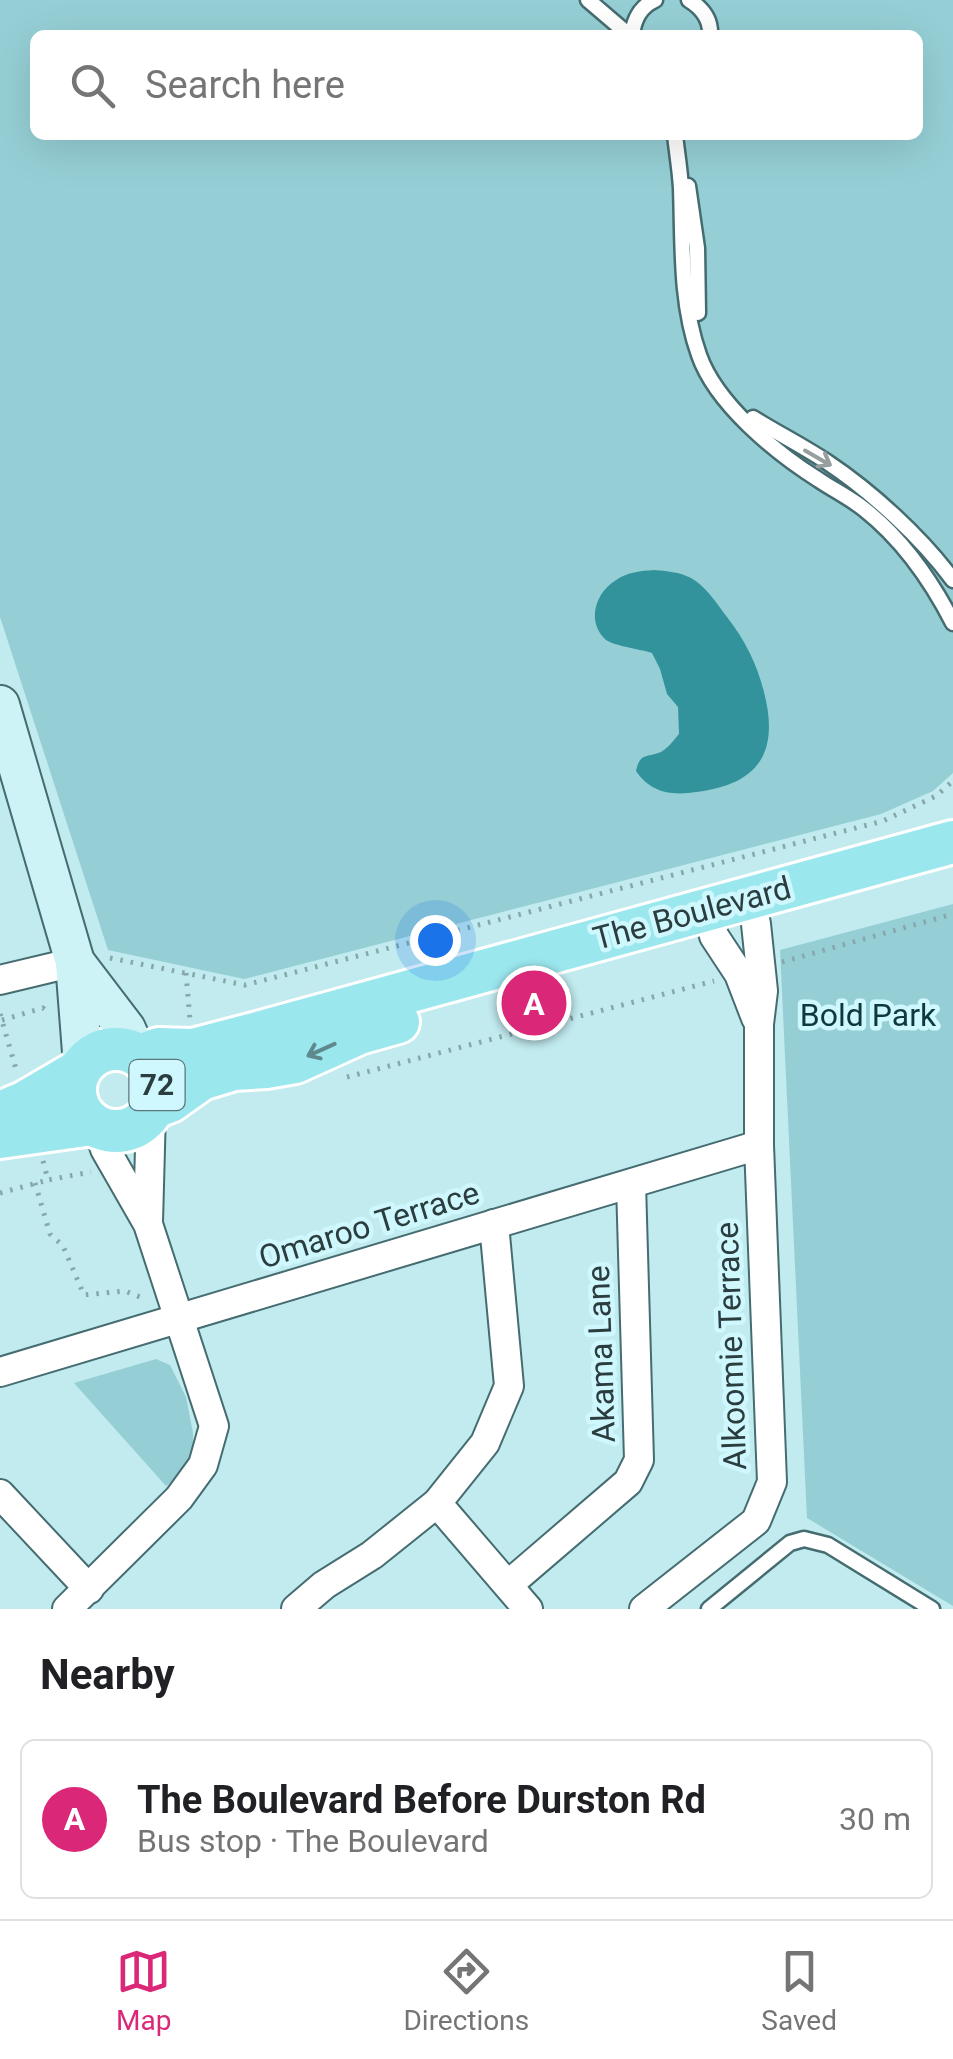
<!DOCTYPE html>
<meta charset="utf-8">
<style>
body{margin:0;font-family:Roboto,sans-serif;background:#f2f2f2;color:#202124}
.you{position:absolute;left:435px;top:940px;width:35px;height:35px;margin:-25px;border:8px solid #fff;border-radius:50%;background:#1a73e8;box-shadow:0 0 0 15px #1a73e833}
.badge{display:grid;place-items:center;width:65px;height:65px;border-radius:50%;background:#db2777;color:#fff;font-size:32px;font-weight:700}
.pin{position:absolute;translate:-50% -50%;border:5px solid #fff;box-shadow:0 2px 10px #0006}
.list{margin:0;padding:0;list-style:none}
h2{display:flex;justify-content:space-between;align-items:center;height:130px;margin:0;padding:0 40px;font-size:42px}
h2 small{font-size:32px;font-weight:400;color:#757577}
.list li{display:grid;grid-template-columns:65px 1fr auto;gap:30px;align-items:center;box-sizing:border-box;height:160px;margin:0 20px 20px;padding:0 20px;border:2px solid #e0e0e0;border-radius:15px}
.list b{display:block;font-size:38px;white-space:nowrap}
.list p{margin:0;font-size:32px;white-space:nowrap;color:#757577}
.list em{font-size:32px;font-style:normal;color:#757577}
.icon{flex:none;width:55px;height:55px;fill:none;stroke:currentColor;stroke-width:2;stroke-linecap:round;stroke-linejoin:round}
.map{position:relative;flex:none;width:953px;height:1609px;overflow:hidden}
.search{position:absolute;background:#fff;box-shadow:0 10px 40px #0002;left:30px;right:30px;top:30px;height:110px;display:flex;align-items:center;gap:25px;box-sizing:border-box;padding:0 35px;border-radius:15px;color:#757577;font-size:38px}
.sheet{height:310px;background:#fff}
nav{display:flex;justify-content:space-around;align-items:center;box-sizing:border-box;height:140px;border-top:2px solid #e0e0e0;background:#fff;font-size:28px;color:#757577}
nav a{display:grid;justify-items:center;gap:5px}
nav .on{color:#db2777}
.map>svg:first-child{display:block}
.green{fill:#95cfd5;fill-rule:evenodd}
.water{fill:#33939c}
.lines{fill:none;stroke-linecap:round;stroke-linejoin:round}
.lane-casing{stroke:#456c70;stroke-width:19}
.street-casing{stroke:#456c70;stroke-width:32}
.secondary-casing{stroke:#456c70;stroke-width:42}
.primary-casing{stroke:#fff;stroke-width:48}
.path{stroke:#87a7aa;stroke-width:5;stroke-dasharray:2.5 8;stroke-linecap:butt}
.lane{stroke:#fff;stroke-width:14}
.street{stroke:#fff;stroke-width:28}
.secondary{stroke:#cdf3f7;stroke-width:38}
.primary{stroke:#9be7ee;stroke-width:42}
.oneway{stroke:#969e9f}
.oneway2{stroke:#5e8a8e}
.labels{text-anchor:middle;stroke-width:9;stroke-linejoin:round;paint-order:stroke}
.shield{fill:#cef8fd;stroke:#5d7578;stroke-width:2.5}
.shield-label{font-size:30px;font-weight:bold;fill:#2c3d3f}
.street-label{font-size:32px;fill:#2c3d3f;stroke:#cef8fd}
.park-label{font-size:32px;fill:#0c393d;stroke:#cef8fd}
</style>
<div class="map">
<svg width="953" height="1609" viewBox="0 0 953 1609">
<rect width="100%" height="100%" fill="#c1ebef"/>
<g class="green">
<path d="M0 0H953V773L933 791 881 814 244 979 108 950 0 617ZM35 35H918V135H35Z"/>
<polygon points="953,904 953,1606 807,1518 780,950"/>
<polygon points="156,1359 170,1365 186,1397 193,1433 193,1446 183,1474 166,1486 74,1383"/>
</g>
<path class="water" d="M654 570C667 571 679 572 691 578 706 586 717 604 727 617 745 640 757 664 764 692 781 758 754 787 688 793 666 795 649 790 636 771 640 752 647 758 661 752 668 748 674 740 679 734L678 707 667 694 660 669 652 653C640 649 614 646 606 640 586 622 595 593 616 580 628 572 640 571 654 570Z"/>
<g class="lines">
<g class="lane-casing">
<g id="lane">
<polyline points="588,0 629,35"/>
<path d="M689 0C702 8 711 19 710 35"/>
<path d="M632 35C634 19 640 7 655 0"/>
<path d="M675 135C677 153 680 171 681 188 683 244 680 302 699 355 716 404 776 453 819 480 834 490 850 498 864 509 902 539 931 580 953 623"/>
<polyline points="688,186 697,248 698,313"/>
<path d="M753 418C777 433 803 446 827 462 872 492 921 537 953 580"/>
<polyline points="709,1609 790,1543 804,1539 828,1545 932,1609"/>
</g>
</g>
<g class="street-casing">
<g id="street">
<polyline points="708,909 714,936 739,974 756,1018"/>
<polyline points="0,980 75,962"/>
<polyline points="148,1222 151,1111"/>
<polyline points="0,1372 759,1145"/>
<polyline points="0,1494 89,1589"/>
<polyline points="437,1503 528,1609"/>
<polyline points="508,1585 628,1482 639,1460 631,1184"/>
<polyline points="67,1609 179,1498 203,1465 214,1426 148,1224 105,1149 98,1128"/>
<polyline points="296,1609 324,1585 372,1555 437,1503 485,1443 509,1386 494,1224"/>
<polyline points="644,1609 756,1521 772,1482 759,1145 759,1024 763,991 756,924 750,897"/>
</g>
</g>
<g class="secondary-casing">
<g id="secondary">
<polyline points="0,705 75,962 83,1065"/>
<polyline points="75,962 126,1029 137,1054"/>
</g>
</g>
<g class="primary-casing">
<g id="primary">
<circle cx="116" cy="1090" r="41"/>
<polyline points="140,1056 159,1049 193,1050 258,1033 953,842"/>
<polyline points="154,1107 170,1101 201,1079 234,1069 266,1067 295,1062 359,1033 398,1022"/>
<polyline points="0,1113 26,1102 79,1071"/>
<polyline points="0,1137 92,1124"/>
</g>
</g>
<g class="path">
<polyline points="110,958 245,985 883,821 936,796 953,781"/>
<polyline points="782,962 953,914"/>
<polyline points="186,973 190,1020"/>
<polyline points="0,1014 16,1069"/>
<polyline points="2,1020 43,1008 48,1012"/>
<polyline points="347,1077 714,981"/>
<polyline points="43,1161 48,1180 91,1172"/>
<polyline points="35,1183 50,1234 63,1246 84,1295 125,1291 145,1299"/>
<polyline points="0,1193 48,1180"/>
</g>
<use href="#lane" class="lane"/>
<use href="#street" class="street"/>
<use href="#secondary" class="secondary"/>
<use href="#primary" class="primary"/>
</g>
<defs><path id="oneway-shaft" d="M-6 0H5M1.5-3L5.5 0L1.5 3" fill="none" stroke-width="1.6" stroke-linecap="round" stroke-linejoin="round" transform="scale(2.5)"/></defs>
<use class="oneway" href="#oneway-shaft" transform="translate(818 458) rotate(30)"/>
<use class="oneway2" href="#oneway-shaft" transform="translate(321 1050) rotate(156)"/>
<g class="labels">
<rect class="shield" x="129.5" y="1060" width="55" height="50" rx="8"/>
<g class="shield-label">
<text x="157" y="1095">72</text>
</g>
<g class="street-label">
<text transform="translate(692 913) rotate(-15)" y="11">The Boulevard</text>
<text transform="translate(369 1225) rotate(-17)" y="11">Omaroo Terrace</text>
<text transform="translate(731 1346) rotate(-92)" y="11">Alkoomie Terrace</text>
<text transform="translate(601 1354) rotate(-92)" y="11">Akama Lane</text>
</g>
<g class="park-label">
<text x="868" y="1026">Bold Park</text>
</g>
</g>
</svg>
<div class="you"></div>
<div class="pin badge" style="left:534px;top:1003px">A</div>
<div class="search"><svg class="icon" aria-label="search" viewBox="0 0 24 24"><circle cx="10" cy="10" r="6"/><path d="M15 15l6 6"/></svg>Search here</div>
</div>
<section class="sheet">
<h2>Nearby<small></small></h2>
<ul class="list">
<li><span class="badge">A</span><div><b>The Boulevard Before Durston Rd</b><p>Bus stop · The Boulevard</p></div><em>30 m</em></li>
</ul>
</section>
<nav>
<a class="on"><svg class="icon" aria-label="map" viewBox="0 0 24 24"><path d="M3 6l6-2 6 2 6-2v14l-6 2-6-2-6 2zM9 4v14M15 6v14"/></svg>Map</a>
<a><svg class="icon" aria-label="directions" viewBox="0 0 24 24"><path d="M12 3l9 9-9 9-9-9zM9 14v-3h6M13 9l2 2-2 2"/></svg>Directions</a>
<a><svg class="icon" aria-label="saved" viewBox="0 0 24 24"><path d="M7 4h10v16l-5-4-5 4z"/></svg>Saved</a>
</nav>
